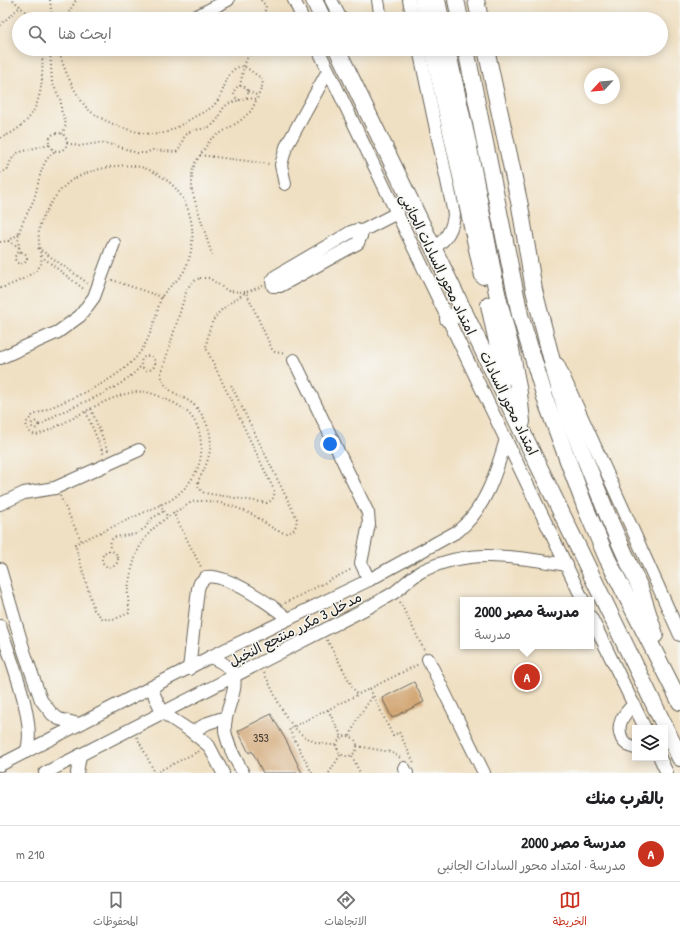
<!DOCTYPE html>
<html lang="ar">
<meta charset="utf-8">
<style>
body{margin:0;font-family:"Patrick Hand","Playpen Sans Arabic",sans-serif;background:#f6f6f6;color:#202124;direction:rtl}
.controls{position:absolute;right:12px;bottom:12px;display:grid;overflow:hidden;border-radius:0px;box-shadow:0 2px 10px #0003}
.controls button{width:36px;height:36px;display:grid;place-items:center;padding:0;border:0;border-bottom:1px solid #e0e0e0;background:#fff;color:#202124;font:20px sans-serif}
.compass{position:absolute;left:584px;top:68px;width:36px;height:36px;border-radius:50%;background:#fff;box-shadow:0 2px 10px #0003;rotate:244deg}
.you{position:absolute;left:330px;top:444px;width:14px;height:14px;margin:-10px;border:3px solid #fff;border-radius:50%;background:#1a73e8;box-shadow:0 0 0 6px #1a73e833}
.badge{display:grid;place-items:center;width:26px;height:26px;border-radius:50%;background:#c8321e;color:#fff;font-size:13px;font-weight:700}
.pin{position:absolute;translate:-50% -50%;border:2px solid #fff;box-shadow:0 1px 4px #0006}
.popup{position:absolute;left:460px;top:597px;width:134px;height:52px;box-sizing:border-box;display:grid;place-content:center;border-radius:0px;background:#fff;filter:drop-shadow(0 1px 3px #0005);font-size:13px;white-space:nowrap;color:#757577}
.popup b{font-size:15px;color:#202124}
.popup::after{content:'';position:absolute;left:50%;top:100%;margin-left:-8px;border:8px solid transparent;border-top-color:#fff}
.list{margin:0;padding:0;list-style:none}
h2{display:flex;justify-content:space-between;align-items:center;height:52px;margin:0;padding:0 16px;font-size:17px}
h2 small{font-size:13px;font-weight:400;color:#757577}
.list li{display:grid;grid-template-columns:26px 1fr auto;gap:12px;align-items:center;box-sizing:border-box;height:56px;padding:0 16px;border-top:1px solid #e0e0e0}
.list b{display:block;font-size:15px;white-space:nowrap}
.list p{margin:0;font-size:13px;white-space:nowrap;color:#757577}
.list em{font-size:13px;font-style:normal;color:#757577}
.icon{flex:none;width:22px;height:22px;fill:none;stroke:currentColor;stroke-width:2;stroke-linecap:round;stroke-linejoin:round}
.map{position:relative;flex:none;width:680px;height:773px;overflow:hidden;direction:ltr}
.search{position:absolute;background:#fff;box-shadow:0 2px 10px #0003;left:12px;right:12px;top:12px;height:44px;display:flex;align-items:center;gap:10px;box-sizing:border-box;padding:0 14px;border-radius:22px;color:#757577;font-size:15px}
.sheet{height:108px;background:#fff}
nav{display:flex;justify-content:space-around;align-items:center;box-sizing:border-box;height:56px;border-top:1px solid #e0e0e0;background:#fff;font-size:11px;color:#757577}
nav a{display:grid;justify-items:center;gap:2px}
nav .on{color:#c8321e}
.map>svg:first-child{display:block}
.building{fill:#d3a877}
.lines{fill:none;stroke-linecap:round;stroke-linejoin:round}
.minor-casing{stroke:#666156;stroke-width:14}
.major-casing{stroke:#666156;stroke-width:18}
.path{stroke:#666156;stroke-width:2;stroke-dasharray:1 3;stroke-linecap:butt}
.minor{stroke:#fff;stroke-width:12}
.major{stroke:#fff;stroke-width:16}
.labels{text-anchor:middle;stroke-width:3;stroke-linejoin:round;paint-order:stroke}
.number-label{font-size:12px;fill:#4a3f33}
.street-label{font-size:14px;fill:#1c1c1c;stroke:#f6f6f2}
</style>
<div class="map">
<svg width="680" height="773" viewBox="0 0 680 773">
<rect width="100%" height="100%" fill="#f6f6f2"/>
<filter id="ink" filterUnits="userSpaceOnUse"><feTurbulence type="fractalNoise" baseFrequency=".025" numOctaves="2"/><feDisplacementMap in="SourceGraphic" scale="8" xChannelSelector="R" yChannelSelector="G"/><feConvolveMatrix kernelMatrix="1 2 1 2 8 2 1 2 1" color-interpolation-filters="sRGB"/></filter>
<filter id="wash" filterUnits="userSpaceOnUse"><feTurbulence type="fractalNoise" baseFrequency=".012" numOctaves="4" result="noise"/><feDisplacementMap in="SourceGraphic" scale="16" xChannelSelector="R" yChannelSelector="G"/><feGaussianBlur stdDeviation="0.9" result="paint"/><feColorMatrix in="noise" values="0 0 0 0 0 0 0 0 0 0 0 0 0 0 0 0 0 1.4 0 .05"/><feComposite in="paint" operator="in"/></filter>
<g filter="url(#wash)">
<rect width="100%" height="100%" fill="#f0e0c3"/>
<g id="blocks">
<g class="building">
<polygon points="414,682 424,702 392,718 382,698"/>
<polygon points="271,714 287,742 302,773 263,773 252,751 249,753 238,731"/>
</g>
</g>
</g>
<g filter="url(#ink)">
<use href="#blocks" fill-opacity="0" stroke="#666156" stroke-width="1"/>
<g class="lines">
<g class="minor-casing">
<g id="minor">
<polyline points="294,0 303,19"/>
<polyline points="331,0 341,19"/>
<polyline points="378,0 381,19"/>
<polyline points="409,0 413,19"/>
<polyline points="191,19 228,0"/>
<polyline points="318,49 583,600"/>
<path d="M419 49 454 214C453 229 446 240 434 248"/>
<polyline points="285,184 281,165 286,147 328,71"/>
<polygon points="357,230 361,236 358,243 280,286 273,286 272,281 276,276 351,232"/>
<polyline points="360,232 397,213"/>
<polyline points="0,358 58,332 80,316 94,297 114,243"/>
<polyline points="294,360 368,513 369,524 361,563 369,580"/>
<polyline points="558,364 680,635"/>
<polyline points="0,504 24,493 55,488 139,450"/>
<polyline points="0,569 24,651 41,700 52,714 59,719 79,724"/>
<polyline points="591,617 645,728"/>
<path d="M0 626C9 655 38 724 26 752"/>
<path d="M210 657C256 674 223 701 225 730 227 745 236 760 243 773"/>
<polyline points="428,659 484,773"/>
<path d="M189 669 198 589 200 583 206 577C226 573 272 605 288 619"/>
<polyline points="152,687 155,697 163,713 192,732 209,746 223,773"/>
<path d="M634 704C624 714 615 724 622 739 625 744 629 747 635 748"/>
<polyline points="192,732 208,723 226,717"/>
<polyline points="660,758 667,773"/>
<path d="M0 765 210 657 369 580 458 531C486 508 496 473 506 439"/>
<polyline points="404,768 407,773"/>
<path d="M45 773 371 606C379 601 387 597 395 592 404 585 411 577 422 571 471 547 515 557 567 565"/>
<polyline points="77,773 80,755"/>
</g>
</g>
<g class="major-casing">
<g id="major">
<polyline points="314,0 323,19"/>
<polyline points="423,0 427,19"/>
<polyline points="437,0 441,19"/>
<polyline points="456,0 460,19"/>
<polyline points="476,0 480,19"/>
<polyline points="337,49 680,758"/>
<polyline points="433,49 483,276"/>
<polyline points="447,49 469,148 497,293 511,349 519,393 522,422"/>
<polyline points="466,49 520,315 547,404 586,509 607,558 680,702"/>
<polyline points="486,49 520,206 534,290 555,373 567,414 610,521 640,588 655,635"/>
<polyline points="489,305 500,356 502,380"/>
<polyline points="448,319 464,311"/>
</g>
</g>
<g class="path">
<polyline points="13,0 33,19"/>
<polyline points="50,0 52,19"/>
<polyline points="261,0 266,6 263,19"/>
<polyline points="65,19 76,0"/>
<polyline points="0,25 21,6"/>
<polyline points="50,49 52,82 61,101 61,110 65,120 66,125 62,134"/>
<path d="M59 49C61 65 78 101 90 111 105 123 140 136 159 134 171 132 184 123 194 117 201 113 210 110 215 104 227 91 224 67 244 66L261 78 263 84 257 99 251 111 240 121 211 139 195 163 192 172V191L212 255"/>
<polyline points="240,86 244,66 251,49"/>
<circle cx="241" cy="93" r="7"/>
<polyline points="248,91 259,96"/>
<polyline points="247,98 257,99"/>
<circle cx="58" cy="142" r="9"/>
<path d="M0 138C41 123 44 88 42 49"/>
<path d="M67 143 79 146 99 143 114 145 137 153H145L153 150 176 152C182 148 181 141 185 136 193 127 203 131 211 126 225 116 216 104 241 100"/>
<polyline points="200,155 270,164"/>
<polyline points="0,173 8,169 11,160 17,153 49,144"/>
<polyline points="8,241 19,247"/>
<polyline points="0,242 8,241 20,233"/>
<polyline points="38,248 89,284"/>
<circle cx="21" cy="258" r="6"/>
<path d="M21 252C12 233 28 215 34 199 40 181 39 163 55 151"/>
<polyline points="41,256 85,290"/>
<path d="M200 278H209L228 291 246 292C219 311 210 314 206 348L274 490C275 497 273 500 267 503L204 493C201 490 198 488 198 483 198 479 201 476 203 472 209 459 213 444 209 430 206 422 202 413 195 406 183 394 164 394 161 374L187 289 192 282Z"/>
<polyline points="112,280 162,297"/>
<polyline points="263,286 246,292 272,349 275,352 286,354"/>
<path d="M0 288C11 286 36 274 41 264 43 258 35 237 41 222 46 209 57 192 68 183 81 172 117 163 134 166 147 167 159 174 169 182 194 203 199 242 184 271 178 281 168 287 162 296 159 302 158 310 156 316 150 337 143 353 126 367 100 389 63 401 32 416L26 423C27 430 29 433 36 435 67 426 114 388 146 392 156 394 165 399 174 403 191 412 200 424 201 444 203 468 190 486 171 500L75 544 94 610 103 619H115L129 613C130 610 127 596 128 589 136 538 149 527 192 502 210 498 235 506 251 514 262 519 275 533 287 533 295 532 296 526 297 519L230 383"/>
<circle cx="148" cy="363" r="7"/>
<polyline points="91,409 109,453"/>
<polyline points="86,412 104,455"/>
<circle cx="35" cy="425" r="3.5"/>
<path d="M39 425C46 423 51 417 58 414 86 400 119 391 141 366"/>
<polyline points="60,496 81,540"/>
<polyline points="160,504 167,516"/>
<polyline points="173,512 202,569"/>
<polyline points="109,551 111,540 115,537 136,534 145,528 151,519 164,511"/>
<circle cx="110" cy="559" r="8"/>
<polyline points="400,602 424,650"/>
<polyline points="285,603 352,569"/>
<polyline points="327,640 357,695"/>
<path d="M264 673C282 707 291 746 337 745"/>
<polyline points="370,689 393,736 399,732 414,763"/>
<polyline points="328,710 342,737"/>
<circle cx="347" cy="746" r="10"/>
<polyline points="350,736 357,719 373,696"/>
<polyline points="137,737 155,773"/>
<polyline points="357,746 391,752 402,759"/>
<polyline points="352,756 360,773"/>
<polyline points="155,773 199,751"/>
<polyline points="312,773 289,729 419,664"/>
<polyline points="329,773 341,754"/>
</g>
<use href="#minor" class="minor"/>
<use href="#major" class="major"/>
</g>
</g>
<g class="labels">
<g class="number-label">
<text x="261" y="742">353</text>
</g>
<g class="street-label">
<text transform="translate(438 264) rotate(64)" y="5">امتداد محور السادات الجانبى</text>
<text transform="translate(509 403) rotate(64)" y="5">امتداد محور السادات</text>
<text transform="translate(295 629) rotate(-27)" y="5">مدخل 3 مكرر منتجع النخيل</text>
</g>
</g>
</svg>
<div class="controls">
<button><svg class="icon" aria-label="layers" viewBox="0 0 24 24"><path d="M12 4l9 5-9 5-9-5zM3 14l9 5 9-5"/></svg></button>
</div>
<svg class="compass" viewBox="-18 -18 36 36"><path d="M0-13l5 13h-10z" fill="#e53935"/><path d="M0 13l5-13h-10z" fill="#757577"/></svg>
<div class="you"></div>
<div class="pin badge" style="left:527px;top:677px">A</div>
<div class="popup"><b>مدرسة مصر 2000</b>مدرسة</div>
<div class="search"><svg class="icon" aria-label="search" viewBox="0 0 24 24"><circle cx="10" cy="10" r="6"/><path d="M15 15l6 6"/></svg>ابحث هنا</div>
</div>
<section class="sheet">
<h2>بالقرب منك<small></small></h2>
<ul class="list">
<li><span class="badge">A</span><div><b>مدرسة مصر 2000</b><p>مدرسة · امتداد محور السادات الجانبى</p></div><em>210 m</em></li>
</ul>
</section>
<nav>
<a class="on"><svg class="icon" aria-label="map" viewBox="0 0 24 24"><path d="M3 6l6-2 6 2 6-2v14l-6 2-6-2-6 2zM9 4v14M15 6v14"/></svg>الخريطة</a>
<a><svg class="icon" aria-label="directions" viewBox="0 0 24 24"><path d="M12 3l9 9-9 9-9-9zM9 14v-3h6M13 9l2 2-2 2"/></svg>الاتجاهات</a>
<a><svg class="icon" aria-label="saved" viewBox="0 0 24 24"><path d="M7 4h10v16l-5-4-5 4z"/></svg>المحفوظات</a>
</nav>
